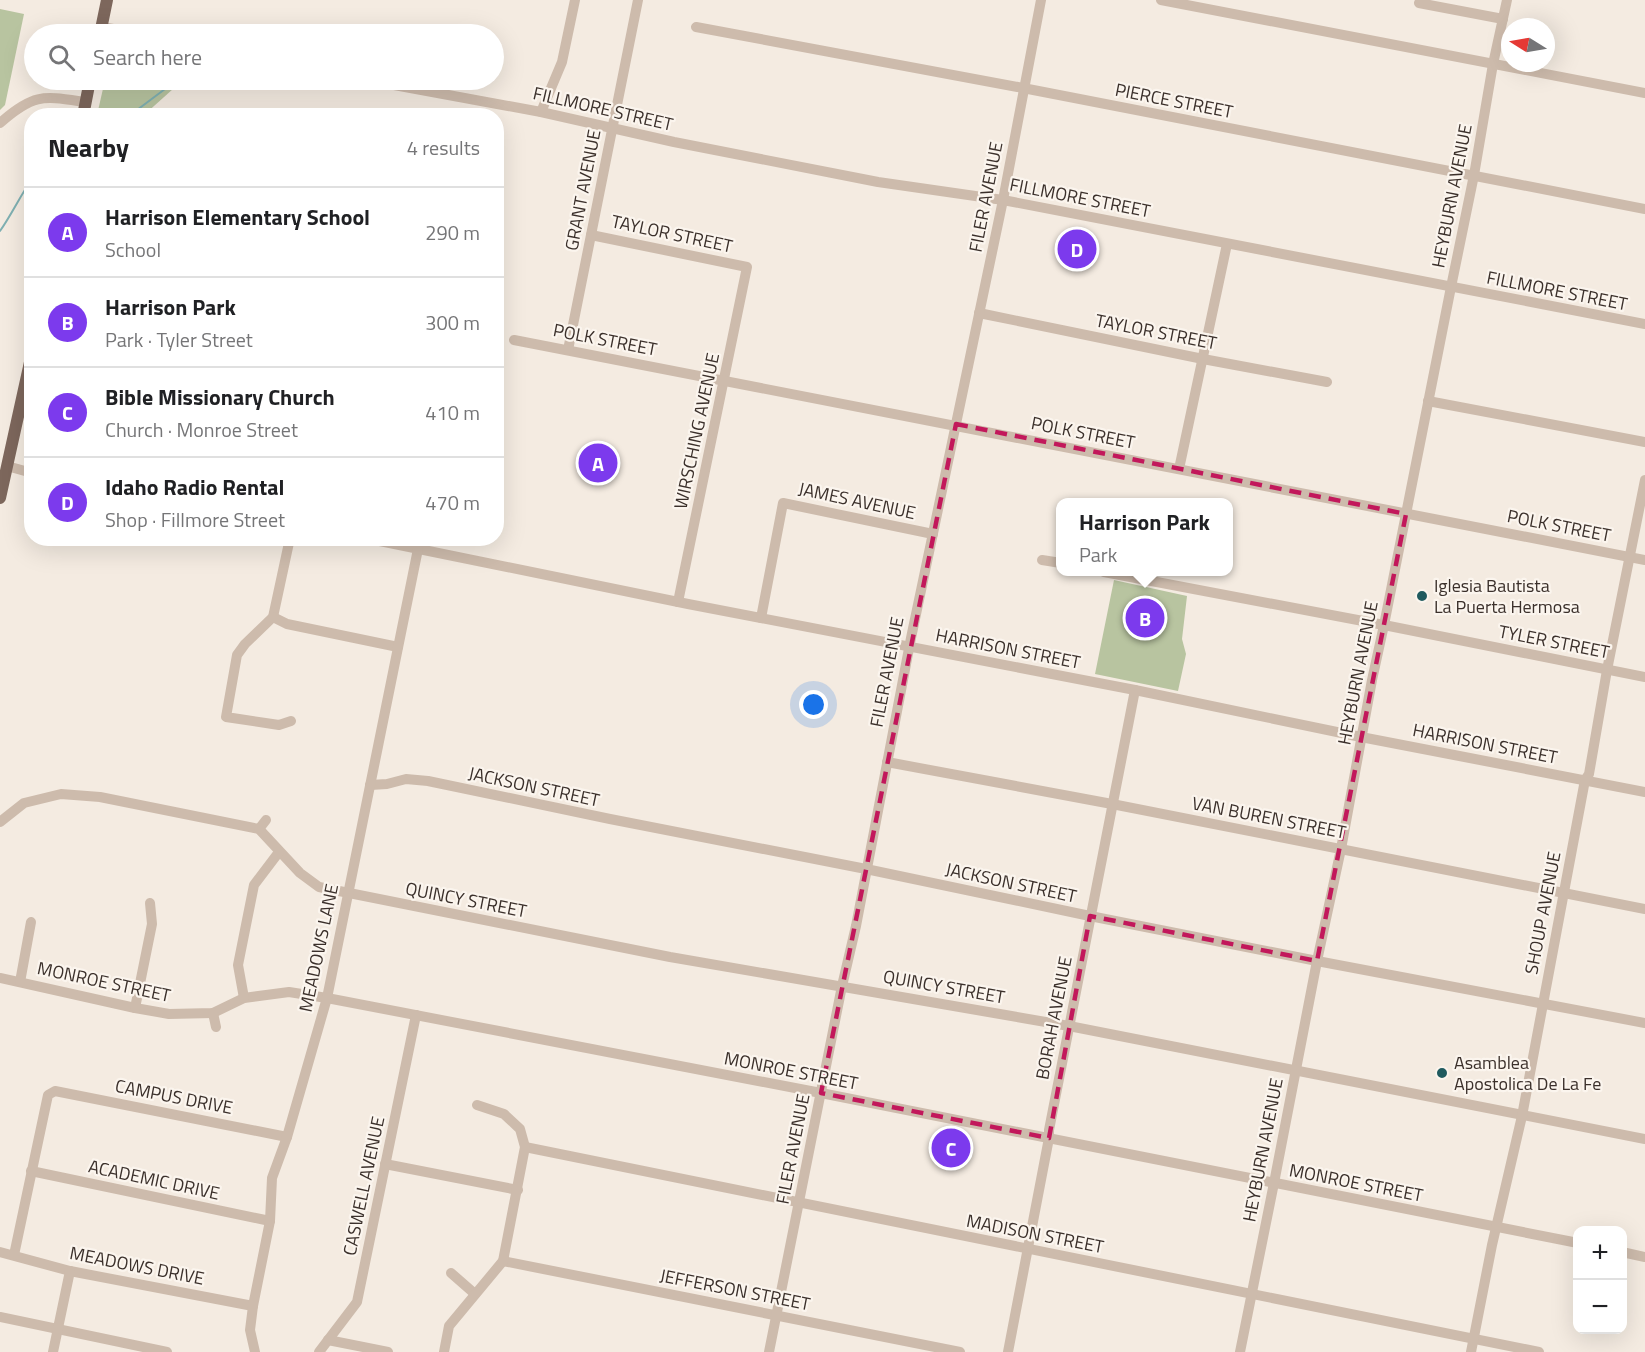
<!DOCTYPE html>
<meta charset="utf-8">
<style>
body{margin:0;font-family:"Titillium Web",sans-serif;background:#f6f6f6;color:#202124}
.controls{position:absolute;right:18px;bottom:18px;display:grid;overflow:hidden;border-radius:12px;box-shadow:0 6px 24px #0002}
.controls button{width:54px;height:54px;display:grid;place-items:center;padding:0;border:0;border-bottom:2px solid #e0e0e0;background:#fff;color:#202124;font:30px sans-serif}
.compass{position:absolute;left:1501px;top:18px;width:54px;height:54px;border-radius:50%;background:#fff;box-shadow:0 6px 24px #0002;rotate:281deg}
.you{position:absolute;left:814px;top:705px;width:21px;height:21px;margin:-15px;border:4px solid #fff;border-radius:50%;background:#1a73e8;box-shadow:0 0 0 9px #1a73e833}
.badge{display:grid;place-items:center;width:39px;height:39px;border-radius:50%;background:#7c3aed;color:#fff;font-size:20px;font-weight:700}
.pin{position:absolute;translate:-50% -50%;border:3px solid #fff;box-shadow:0 2px 6px #0006}
.popup{position:absolute;left:1056px;top:498px;width:177px;height:78px;box-sizing:border-box;display:grid;place-content:center;border-radius:12px;background:#fff;filter:drop-shadow(0 2px 4px #0005);font-size:20px;white-space:nowrap;color:#757577}
.popup b{font-size:22px;color:#202124}
.popup::after{content:'';position:absolute;left:50%;top:100%;margin-left:-12px;border:12px solid transparent;border-top-color:#fff}
.list{margin:0;padding:0;list-style:none}
h2{display:flex;justify-content:space-between;align-items:center;height:78px;margin:0;padding:0 24px;font-size:26px}
h2 small{font-size:20px;font-weight:400;color:#757577}
.list li{display:grid;grid-template-columns:39px 1fr auto;gap:18px;align-items:center;box-sizing:border-box;height:90px;padding:0 24px;border-top:2px solid #e0e0e0}
.list b{display:block;font-size:22px;white-space:nowrap}
.list p{margin:0;font-size:20px;white-space:nowrap;color:#757577}
.list em{font-size:20px;font-style:normal;color:#757577}
.icon{flex:none;width:33px;height:33px;fill:none;stroke:currentColor;stroke-width:2;stroke-linecap:round;stroke-linejoin:round}
.map{position:relative;flex:none;width:1645px;height:1352px;overflow:hidden}
.search{position:absolute;background:#fff;box-shadow:0 6px 24px #0002;left:24px;top:24px;width:480px;height:66px;display:flex;align-items:center;gap:15px;box-sizing:border-box;padding:0 21px;border-radius:33px;color:#757577;font-size:22px}
.panel{position:absolute;background:#fff;box-shadow:0 6px 24px #0002;left:24px;top:108px;width:480px;height:438px;border-radius:24px}
.map>svg:first-child{display:block}
.green{fill:#b8c4a0}
.lines{fill:none;stroke-linecap:round;stroke-linejoin:round}
.stream{stroke:#7fb0b2;stroke-width:2}
.minor{stroke:#cdbbac;stroke-width:10}
.major{stroke:#7d675c;stroke-width:12}
.marked{fill:none;stroke:#c2185b;stroke-width:4.5;stroke-dasharray:12 8;stroke-linejoin:round}
.poi-dot{fill:#1f5a5e;stroke:#fbf5ee;stroke-width:2}
.labels{text-anchor:middle;stroke-width:4.5;stroke-linejoin:round;paint-order:stroke}
.street-label{font-size:18px;fill:#3b302b;stroke:#fbf5ee}
.poi-label{font-size:18px;fill:#3b302b;stroke:#fbf5ee;text-anchor:start}
</style>
<div class="map">
<svg width="1645" height="1352" viewBox="0 0 1645 1352">
<rect width="100%" height="100%" fill="#f4ebe1"/>
<g class="green">
<polygon points="0,9 24,14 5,105 0,110"/>
<polygon points="105,80 183,80 144,115 97,115"/>
<polygon points="1114,580 1187,596 1182,639 1186,654 1178,691 1095,674"/>
</g>
<g class="lines">
<g class="stream">
<polyline points="129,116 177,80"/>
<path d="M0 231C12 214 20 196 32 179"/>
</g>
<g class="minor">
<polyline points="1161,0 1645,93"/>
<polyline points="1419,3 1503,19"/>
<polyline points="102,27 141,34"/>
<polyline points="696,27 1023,88 1645,209"/>
<polyline points="367,80 541,112 674,142 878,182 1003,200 1645,324"/>
<polyline points="541,112 562,62 575,0"/>
<path d="M0 123C34 93 43 96 85 102"/>
<polyline points="591,235 747,267 678,602"/>
<polyline points="979,313 1203,359 1327,382"/>
<polyline points="514,340 1645,560"/>
<polyline points="568,350 638,0"/>
<polyline points="1428,401 1645,442"/>
<polyline points="7,466 32,473"/>
<polyline points="1179,469 1227,244"/>
<polyline points="290,538 273,617 245,644 237,655 226,717 279,725 291,721"/>
<polyline points="365,538 688,604 1135,690 1361,737 1645,792"/>
<polyline points="1042,560 1061,563"/>
<polyline points="1104,572 1384,625 1645,677"/>
<polyline points="273,617 287,624 398,647"/>
<polyline points="761,618 783,503 933,534"/>
<polyline points="887,762 1112,804 1645,909"/>
<polyline points="370,785 387,784 406,779 428,781 610,819 866,869 1090,916 1317,961 1645,1023"/>
<polyline points="0,822 24,803 61,794 100,797 259,829 300,873 319,887 670,957 1069,1026 1645,1139"/>
<polyline points="259,829 266,820"/>
<polyline points="0,978 135,1008 169,1014 213,1013 244,998 289,992 327,998 821,1093 1578,1243"/>
<polyline points="20,982 31,922"/>
<polyline points="244,998 238,965 254,885 279,852"/>
<polyline points="135,1008 152,924 150,903"/>
<polyline points="213,1013 216,1027"/>
<polyline points="525,1147 1539,1352"/>
<polyline points="385,1164 518,1190"/>
<polyline points="31,1171 270,1221"/>
<polyline points="0,1252 70,1271 253,1306"/>
<polyline points="1622,1252 1645,1257"/>
<polyline points="14,1255 48,1095 55,1091 287,1137"/>
<polyline points="503,1261 960,1352"/>
<polyline points="451,1273 475,1294"/>
<polyline points="0,1317 167,1352"/>
<polyline points="328,1340 388,1352"/>
<polyline points="53,1352 70,1271"/>
<polyline points="255,1352 250,1330 253,1306 270,1221 272,1178 287,1137 327,998 418,549"/>
<polyline points="319,1352 357,1302 416,1015"/>
<polyline points="444,1352 449,1326 503,1261 525,1147 520,1129 504,1114 477,1105"/>
<polyline points="769,1352 842,986 856,926 911,638 1003,200 1041,0"/>
<polyline points="1008,1352 1049,1138 1049,1130 1135,690"/>
<polyline points="1240,1352 1274,1183 1317,961 1341,849 1372,680 1384,625 1451,287 1474,175 1493,64 1507,0"/>
<polyline points="1471,1352 1492,1245 1522,1116 1585,780 1589,774 1607,670 1645,480"/>
</g>
<g class="major">
<polyline points="100,34 107,0"/>
<polyline points="83,116 90,80"/>
<polyline points="0,498 32,353"/>
</g>
</g>
<path class="marked" d="M956 424 1406 514 1317 961 1090 916 1049 1138 821 1093Z"/>
<g class="poi-dot">
<circle cx="1422" cy="596" r="6"/>
<circle cx="1442" cy="1073" r="6"/>
</g>
<g class="labels">
<g class="street-label">
<text transform="translate(1174 101) rotate(11)" y="6">PIERCE STREET</text>
<text transform="translate(603 109) rotate(13)" y="6">FILLMORE STREET</text>
<text transform="translate(583 190) rotate(-79)" y="6">GRANT AVENUE</text>
<text transform="translate(1452 196) rotate(-79)" y="6">HEYBURN AVENUE</text>
<text transform="translate(986 197) rotate(-79)" y="6">FILER AVENUE</text>
<text transform="translate(1080 198) rotate(11)" y="6">FILLMORE STREET</text>
<text transform="translate(672 234) rotate(12)" y="6">TAYLOR STREET</text>
<text transform="translate(1557 291) rotate(11)" y="6">FILLMORE STREET</text>
<text transform="translate(1156 332) rotate(11)" y="6">TAYLOR STREET</text>
<text transform="translate(605 340) rotate(11)" y="6">POLK STREET</text>
<text transform="translate(697 431) rotate(-78)" y="6">WIRSCHING AVENUE</text>
<text transform="translate(1083 433) rotate(11)" y="6">POLK STREET</text>
<text transform="translate(857 501) rotate(12)" y="6">JAMES AVENUE</text>
<text transform="translate(1559 526) rotate(11)" y="6">POLK STREET</text>
<text transform="translate(1554 642) rotate(11)" y="6">TYLER STREET</text>
<text transform="translate(1008 649) rotate(11)" y="6">HARRISON STREET</text>
<text transform="translate(887 672) rotate(-79)" y="6">FILER AVENUE</text>
<text transform="translate(1358 673) rotate(-79)" y="6">HEYBURN AVENUE</text>
<text transform="translate(1485 744) rotate(11)" y="6">HARRISON STREET</text>
<text transform="translate(534 787) rotate(12)" y="6">JACKSON STREET</text>
<text transform="translate(1269 818) rotate(11)" y="6">VAN BUREN STREET</text>
<text transform="translate(1011 883) rotate(12)" y="6">JACKSON STREET</text>
<text transform="translate(466 900) rotate(11)" y="6">QUINCY STREET</text>
<text transform="translate(1543 913) rotate(-79)" y="6">SHOUP AVENUE</text>
<text transform="translate(319 948) rotate(-78)" y="6">MEADOWS LANE</text>
<text transform="translate(104 982) rotate(12)" y="6">MONROE STREET</text>
<text transform="translate(944 987) rotate(10)" y="6">QUINCY STREET</text>
<text transform="translate(1054 1018) rotate(-79)" y="6">BORAH AVENUE</text>
<text transform="translate(791 1071) rotate(11)" y="6">MONROE STREET</text>
<text transform="translate(174 1097) rotate(11)" y="6">CAMPUS DRIVE</text>
<text transform="translate(793 1149) rotate(-79)" y="6">FILER AVENUE</text>
<text transform="translate(1263 1150) rotate(-79)" y="6">HEYBURN AVENUE</text>
<text transform="translate(154 1180) rotate(12)" y="6">ACADEMIC DRIVE</text>
<text transform="translate(1356 1183) rotate(11)" y="6">MONROE STREET</text>
<text transform="translate(364 1186) rotate(-78)" y="6">CASWELL AVENUE</text>
<text transform="translate(1035 1234) rotate(11)" y="6">MADISON STREET</text>
<text transform="translate(137 1266) rotate(11)" y="6">MEADOWS DRIVE</text>
<text transform="translate(735 1290) rotate(11)" y="6">JEFFERSON STREET</text>
</g>
<g class="poi-label">
<text x="1434" y="592">Iglesia Bautista<tspan x="1434" dy="21">La Puerta Hermosa</tspan></text>
<text x="1454" y="1069">Asamblea<tspan x="1454" dy="21">Apostolica De La Fe</tspan></text>
</g>
</g>
</svg>
<div class="controls">
<button>+</button>
<button>−</button>
</div>
<svg class="compass" viewBox="-18 -18 36 36"><path d="M0-13l5 13h-10z" fill="#e53935"/><path d="M0 13l5-13h-10z" fill="#757577"/></svg>
<div class="you"></div>
<div class="pin badge" style="left:598px;top:463px">A</div>
<div class="pin badge" style="left:1145px;top:618px">B</div>
<div class="popup"><b>Harrison Park</b>Park</div>
<div class="pin badge" style="left:951px;top:1148px">C</div>
<div class="pin badge" style="left:1077px;top:249px">D</div>
<div class="search"><svg class="icon" aria-label="search" viewBox="0 0 24 24"><circle cx="10" cy="10" r="6"/><path d="M15 15l6 6"/></svg>Search here</div>
<section class="panel">
<h2>Nearby<small>4 results</small></h2>
<ul class="list">
<li><span class="badge">A</span><div><b>Harrison Elementary School</b><p>School</p></div><em>290 m</em></li>
<li><span class="badge">B</span><div><b>Harrison Park</b><p>Park · Tyler Street</p></div><em>300 m</em></li>
<li><span class="badge">C</span><div><b>Bible Missionary Church</b><p>Church · Monroe Street</p></div><em>410 m</em></li>
<li><span class="badge">D</span><div><b>Idaho Radio Rental</b><p>Shop · Fillmore Street</p></div><em>470 m</em></li>
</ul>
</section>
</div>
